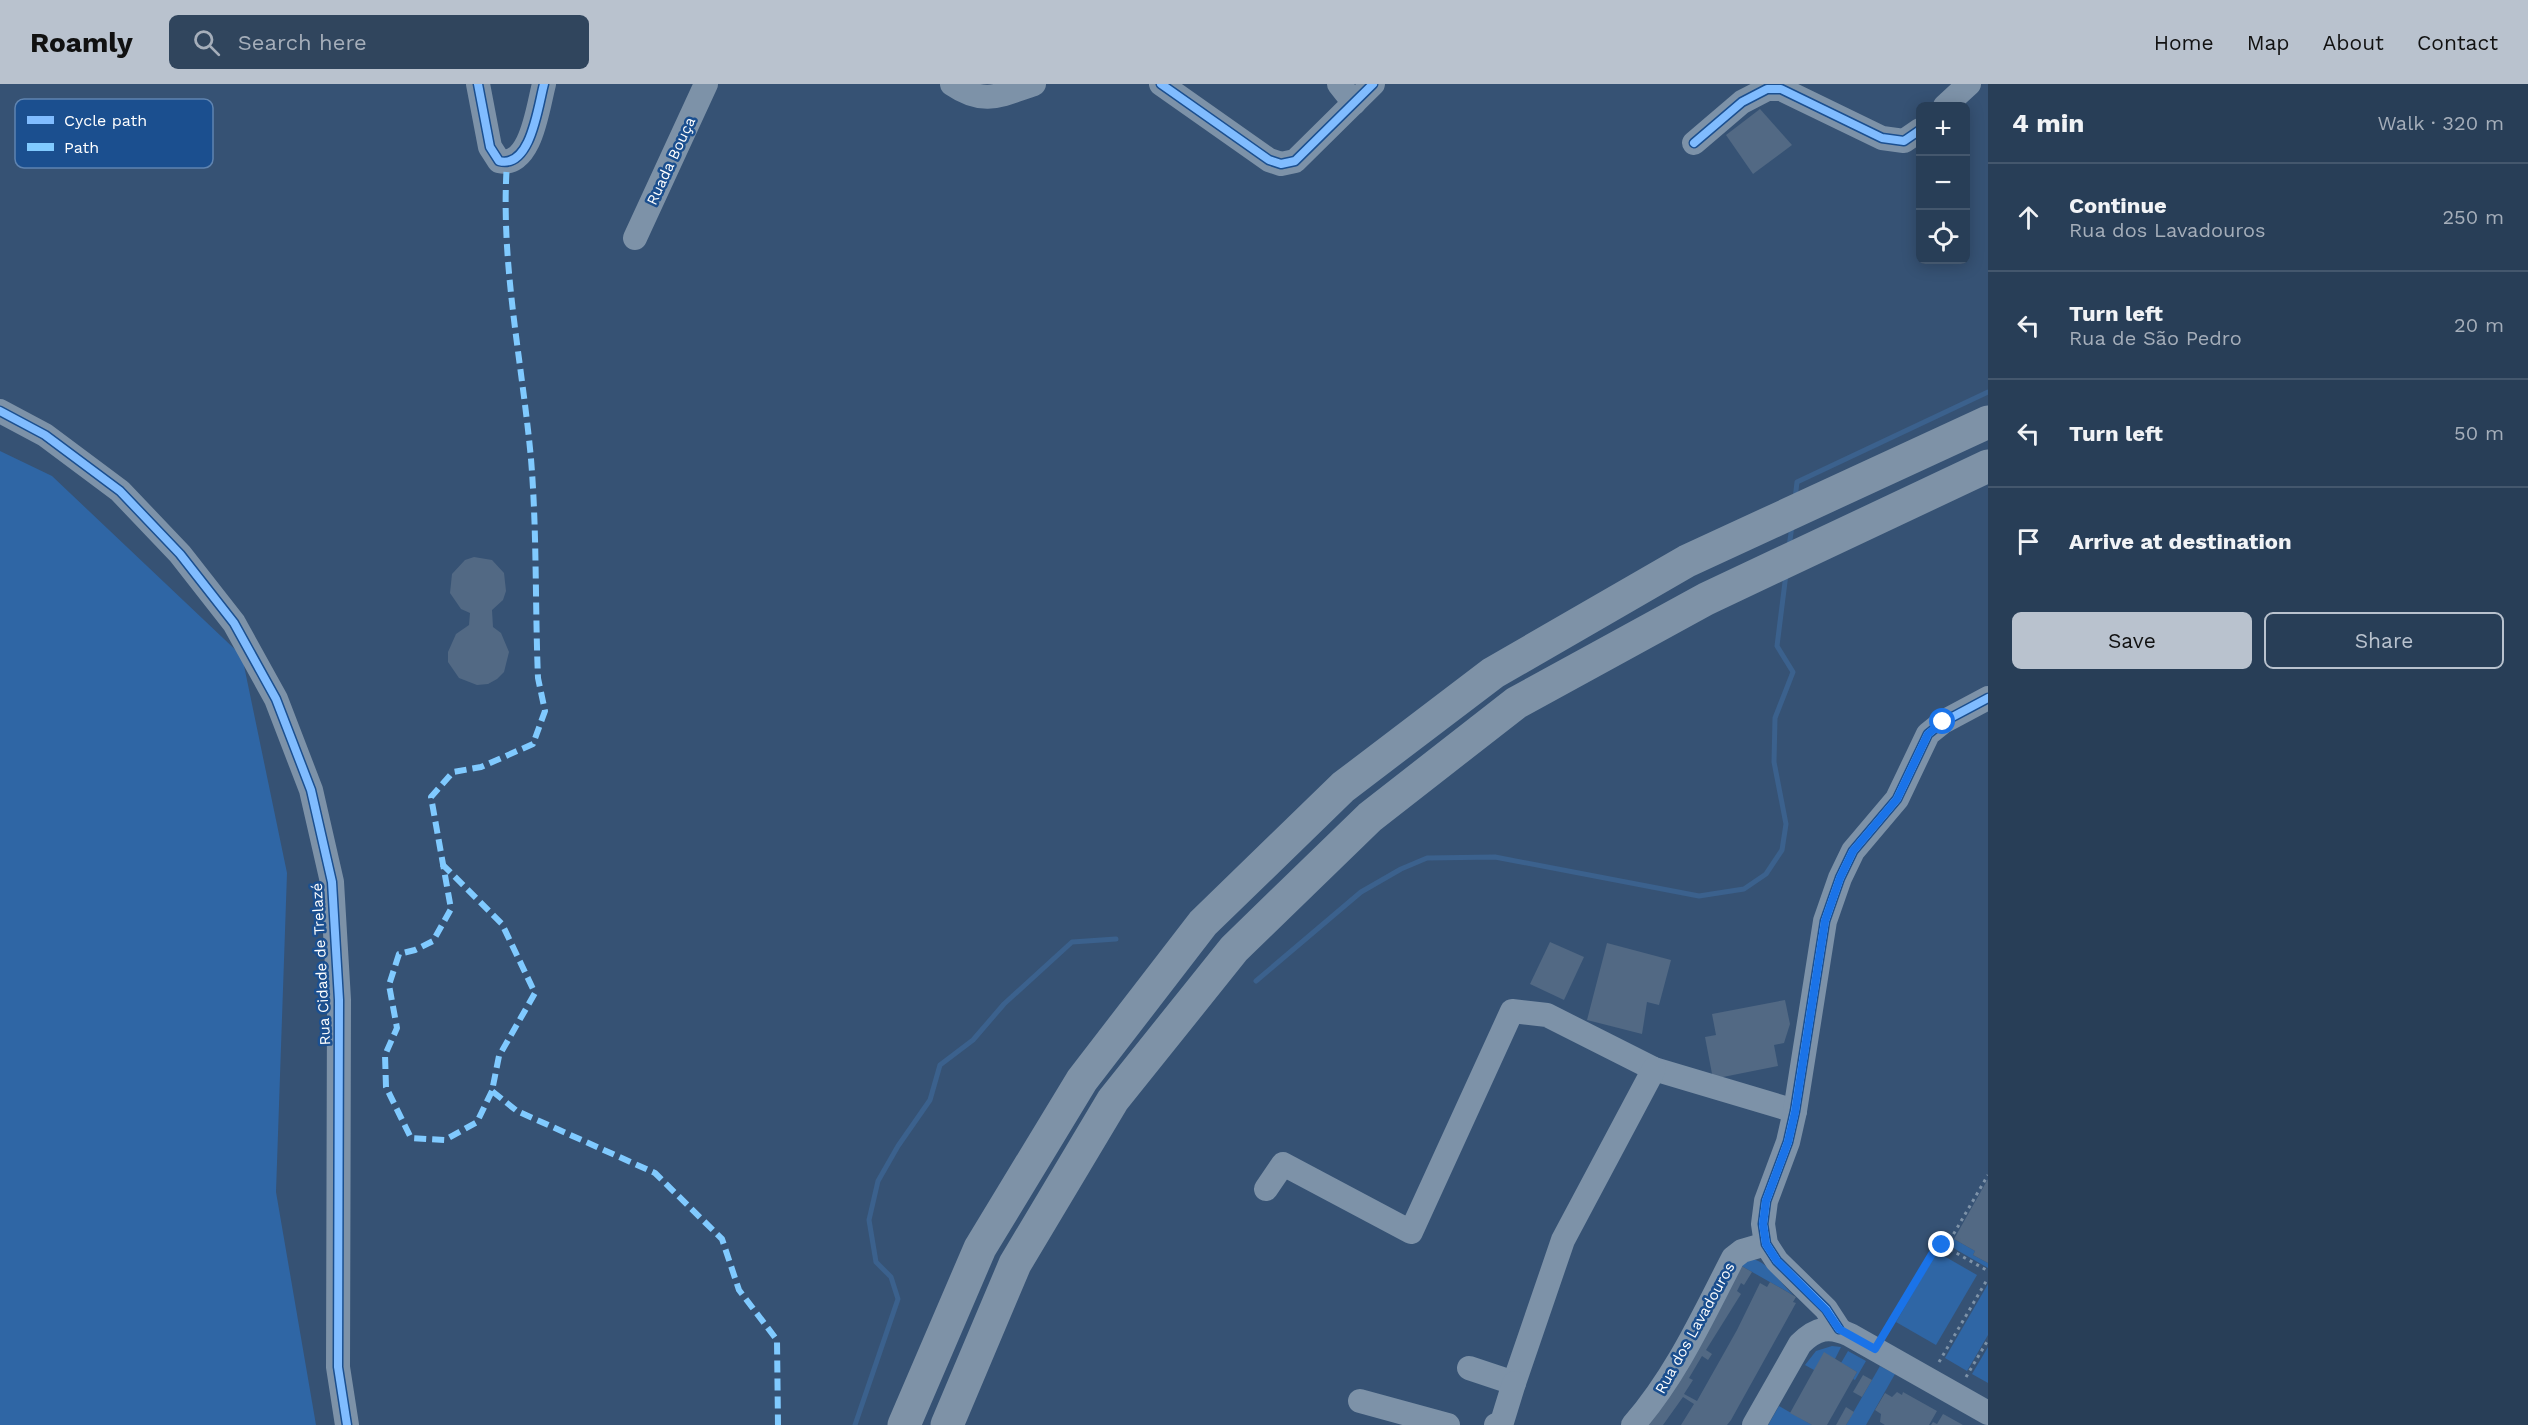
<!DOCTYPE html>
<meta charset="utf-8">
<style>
body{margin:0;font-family:"Work Sans",sans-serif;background:#30455d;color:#f1f3f6}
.controls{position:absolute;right:18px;top:18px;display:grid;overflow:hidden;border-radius:9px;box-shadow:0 3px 15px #0003}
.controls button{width:54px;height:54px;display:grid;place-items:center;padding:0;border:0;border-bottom:2px solid #44576d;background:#283e57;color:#f1f3f6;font:30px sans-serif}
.stop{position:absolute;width:18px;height:18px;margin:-14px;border:4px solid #1a73e8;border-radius:50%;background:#fff}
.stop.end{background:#1a73e8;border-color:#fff;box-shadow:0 2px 6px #0008}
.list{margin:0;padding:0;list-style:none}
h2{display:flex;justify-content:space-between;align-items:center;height:78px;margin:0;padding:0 24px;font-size:26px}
h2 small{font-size:20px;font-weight:400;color:#a5aeba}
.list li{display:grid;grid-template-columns:39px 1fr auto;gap:18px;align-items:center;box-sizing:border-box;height:108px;padding:0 24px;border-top:2px solid #44576d}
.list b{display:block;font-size:22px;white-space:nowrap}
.list p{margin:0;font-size:20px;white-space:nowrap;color:#a5aeba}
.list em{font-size:20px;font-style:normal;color:#a5aeba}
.actions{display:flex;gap:12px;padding:18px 24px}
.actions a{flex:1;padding:14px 0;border:2px solid #b9c2ce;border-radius:9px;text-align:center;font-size:21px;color:#b9c2ce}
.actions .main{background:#b9c2ce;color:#111}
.icon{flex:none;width:33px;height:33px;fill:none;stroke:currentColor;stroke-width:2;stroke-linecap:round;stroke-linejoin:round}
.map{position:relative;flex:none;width:1988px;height:1341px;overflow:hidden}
header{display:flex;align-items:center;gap:36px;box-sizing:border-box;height:84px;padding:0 30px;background:#b9c2ce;color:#111}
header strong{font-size:28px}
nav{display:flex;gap:33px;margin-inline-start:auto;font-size:21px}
.search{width:420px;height:54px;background:#30455d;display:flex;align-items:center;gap:15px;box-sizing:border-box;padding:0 21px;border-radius:9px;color:#a5aeba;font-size:22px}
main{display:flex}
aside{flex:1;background:#283e57}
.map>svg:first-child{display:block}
.green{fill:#2f66a5}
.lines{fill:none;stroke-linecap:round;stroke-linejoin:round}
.stream{stroke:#3b618d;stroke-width:5}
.building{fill:#526984}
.path{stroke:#7d92a8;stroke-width:3;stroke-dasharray:3 4.5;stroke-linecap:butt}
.minor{stroke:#7d92a8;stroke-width:24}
.highway{stroke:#7e92a7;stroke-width:33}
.quiet{stroke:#80caff;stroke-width:6;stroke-dasharray:12 6;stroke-linecap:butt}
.cycleway-casing{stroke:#1b4f8f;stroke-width:11}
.cycleway{stroke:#80bcff;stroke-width:8}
.route{stroke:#1a73e8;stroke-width:8}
.labels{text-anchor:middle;stroke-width:5;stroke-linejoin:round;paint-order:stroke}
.street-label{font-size:15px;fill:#fff;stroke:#1b4f8f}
.key{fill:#1b4f8f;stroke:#5f84b1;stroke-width:1.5}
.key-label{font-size:16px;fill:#fff}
</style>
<header>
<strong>Roamly</strong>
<div class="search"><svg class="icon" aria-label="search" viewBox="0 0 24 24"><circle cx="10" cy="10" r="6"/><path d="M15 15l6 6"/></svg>Search here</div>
<nav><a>Home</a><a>Map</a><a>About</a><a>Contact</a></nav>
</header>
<main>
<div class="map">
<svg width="1988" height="1341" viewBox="0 0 1988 1341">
<rect width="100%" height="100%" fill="#365274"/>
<g class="green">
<polygon points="0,367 52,392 242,572 287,789 276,1108 316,1341 0,1341"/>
<polygon points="1954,1155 1975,1167 1973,1171 1988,1179 1988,1184 1950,1162"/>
<polygon points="1937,1168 1977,1191 1936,1261 1896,1238"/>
<path d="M1751 1175C1767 1176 1782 1201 1793 1211L1738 1180Z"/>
<polygon points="1988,1200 1988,1251 1967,1287 1945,1274"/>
<polygon points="1832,1262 1841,1263 1835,1275 1814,1286 1805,1281 1816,1267"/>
<polygon points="1988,1263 1988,1299 1972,1290"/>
<polygon points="1848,1267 1866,1277 1855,1296 1853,1295 1857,1288 1841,1279"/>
<polygon points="1880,1282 1895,1290 1866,1341 1846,1341"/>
<polygon points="1779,1322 1812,1341 1768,1341"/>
</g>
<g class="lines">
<g class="stream">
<polyline points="1795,415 1797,398 1988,308"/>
<polyline points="1789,463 1792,442"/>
<polyline points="1256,897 1361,808 1401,785 1427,774 1495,773 1699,812 1744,805 1766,790 1782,766 1786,740 1774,678 1775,634 1793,588 1777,562 1786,490"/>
<polyline points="855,1341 898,1215 891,1193 876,1178 869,1136 878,1097 898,1062 930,1016 940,981 973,956 1004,920 1072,858 1116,855"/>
</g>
</g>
<g class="building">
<polygon points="1760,25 1792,61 1753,90 1726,51"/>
<polygon points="474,473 492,476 504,489 506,507 503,516 492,526 493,543 501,549 509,568 504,588 497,595 488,600 477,601 459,594 448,578 448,568 456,550 469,541 470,529 461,525 450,509 452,490 465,476"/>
<polygon points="1550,858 1584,873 1564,916 1530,900"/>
<polygon points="1607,859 1671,876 1659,921 1647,918 1642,950 1587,936"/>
<polygon points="1785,916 1790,940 1784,959 1774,961 1778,982 1713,995 1705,953 1716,951 1712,930"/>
<polygon points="1988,1095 1988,1179 1973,1171 1975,1167 1954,1155"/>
<polygon points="1738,1180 1752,1188 1744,1201 1741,1199 1737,1207 1741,1210 1706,1266 1712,1270 1708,1276 1702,1272 1689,1294 1693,1296 1684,1310 1697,1317 1737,1246 1760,1199 1767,1203 1770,1198 1796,1213 1793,1218 1796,1219 1731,1336 1727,1341 1681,1341 1694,1320 1683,1313 1663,1341 1642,1341"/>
<polygon points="1824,1268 1857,1288 1827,1341 1812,1341 1790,1329"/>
<polygon points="1863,1291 1872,1296 1862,1313 1853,1308"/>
<polygon points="1897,1308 1902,1311 1903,1308 1937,1327 1929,1341 1885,1341 1880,1338 1881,1330 1875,1326 1885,1309 1892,1313"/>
<polygon points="1846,1323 1854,1328 1846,1341 1836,1341"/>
<polygon points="1943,1330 1945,1331 1963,1341 1931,1341 1933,1338 1937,1340"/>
</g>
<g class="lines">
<g class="path">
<polyline points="1946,1163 1988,1091"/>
<polyline points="1886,1247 1932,1170 1942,1161 1988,1187"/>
<polyline points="1939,1278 1988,1194"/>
<polyline points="1966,1293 1988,1256"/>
</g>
<g class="minor">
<path d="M478 0 490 63 499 77C531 85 538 22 544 0"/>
<path d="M952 0C984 22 1001 11 1034 0"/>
<polyline points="1161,0 1269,76 1281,80 1295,77 1373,0"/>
<polyline points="1339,0 1354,19"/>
<polyline points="1945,22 1969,0"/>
<polyline points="1694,59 1742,18 1767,5 1781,5 1882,54 1904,57 1920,46"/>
<polyline points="635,154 706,0"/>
<polyline points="0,327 45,351 120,407 180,470 234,539 276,615 311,706 332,798 339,916 338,1283 347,1341"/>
<polyline points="1266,1105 1283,1080 1411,1148 1512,927 1547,931 1654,985 1795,1027"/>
<polyline points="1839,1245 1826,1225 1777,1177 1766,1160 1763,1140 1766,1117 1788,1058 1795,1027 1825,837 1840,794 1853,767 1897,715 1928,650 1943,638 1988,614"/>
<polyline points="1469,1284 1514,1299 1563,1156 1654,985"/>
<polyline points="1360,1317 1448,1341"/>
<polyline points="1496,1341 1502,1338 1514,1299"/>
<path d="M1633 1341C1676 1292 1703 1232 1733 1174L1742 1167 1766 1160"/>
<path d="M1754 1341 1800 1260C1816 1244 1829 1241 1850 1251L1988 1329"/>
</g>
<g class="highway">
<polyline points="904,1341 980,1164 1082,996 1203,839 1343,703 1493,589 1687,477 1988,338"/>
<polyline points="947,1341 1015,1180 1113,1016 1234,865 1370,733 1516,619 1706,515 1988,382"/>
</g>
<g class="quiet">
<polyline points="442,780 502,840 535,909 499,972 492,1007 517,1027 655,1089 722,1155 739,1206 777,1256 778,1341"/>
<path d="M492 1007 477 1038 445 1056 411 1054 386 1003 385 971 397 944 389 901 399 870 415 866 433 857 451 825 431 713 453 688 481 683 533 660 545 627 538 594C535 522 537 448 531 375 522 276 500 179 507 79"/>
</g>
<g class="cycleway-casing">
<g id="cycleway">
<path d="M478 0 490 63 499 77C531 85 538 22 544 0"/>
<polyline points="1161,0 1269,76 1281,80 1295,77 1373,0"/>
<polyline points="1694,59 1742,18 1767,5 1781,5 1882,54 1904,57 1920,46"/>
<polyline points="0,327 45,351 120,407 180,470 234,539 276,615 311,706 332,798 339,916 338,1283 347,1341"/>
<polyline points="1839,1245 1826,1225 1777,1177 1766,1160 1763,1140 1766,1117 1788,1058 1795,1027 1825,837 1840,794 1853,767 1897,715 1928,650 1943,638 1988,614"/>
</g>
</g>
<use href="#cycleway" class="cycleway"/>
</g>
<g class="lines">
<polyline class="route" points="1942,1161 1932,1170 1875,1265 1839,1245 1826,1226 1777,1177 1766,1160 1763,1140 1766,1117 1788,1058 1795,1028 1825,837 1840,794 1853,767 1897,715 1928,650 1943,638"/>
</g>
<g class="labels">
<g class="street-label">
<text transform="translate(671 77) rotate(-65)" y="5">Ruada Bouça</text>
<text transform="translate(321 880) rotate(-93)" y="5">Rua Cidade de Trelazé</text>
<text transform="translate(1695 1244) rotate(-61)" y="5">Rua dos Lavadouros</text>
</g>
</g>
<rect x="15" y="15" width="198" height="69" rx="9" class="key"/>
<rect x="27" y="32" width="27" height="8" fill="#80bcff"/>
<rect x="27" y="59" width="27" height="8" fill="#80caff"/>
<g class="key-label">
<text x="64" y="42">Cycle path</text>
<text x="64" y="69">Path</text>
</g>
</svg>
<div class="controls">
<button>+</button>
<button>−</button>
<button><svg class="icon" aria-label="locate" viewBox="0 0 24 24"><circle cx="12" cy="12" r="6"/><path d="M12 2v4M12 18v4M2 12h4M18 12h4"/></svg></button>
</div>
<div class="stop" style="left:1943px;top:638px"></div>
<div class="stop end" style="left:1942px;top:1161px"></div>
</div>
<aside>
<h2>4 min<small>Walk · 320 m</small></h2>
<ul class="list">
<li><svg class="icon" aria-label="ahead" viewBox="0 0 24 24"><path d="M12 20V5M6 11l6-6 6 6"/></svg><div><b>Continue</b><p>Rua dos Lavadouros</p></div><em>250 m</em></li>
<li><svg class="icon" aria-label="left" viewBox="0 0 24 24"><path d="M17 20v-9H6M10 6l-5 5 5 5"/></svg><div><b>Turn left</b><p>Rua de São Pedro</p></div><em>20 m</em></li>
<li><svg class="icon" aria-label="left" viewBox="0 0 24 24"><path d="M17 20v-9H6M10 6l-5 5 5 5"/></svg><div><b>Turn left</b></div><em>50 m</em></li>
<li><svg class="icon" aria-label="arrive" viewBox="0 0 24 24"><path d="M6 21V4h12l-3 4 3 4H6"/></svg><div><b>Arrive at destination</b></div></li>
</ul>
<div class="actions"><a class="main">Save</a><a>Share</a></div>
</aside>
</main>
